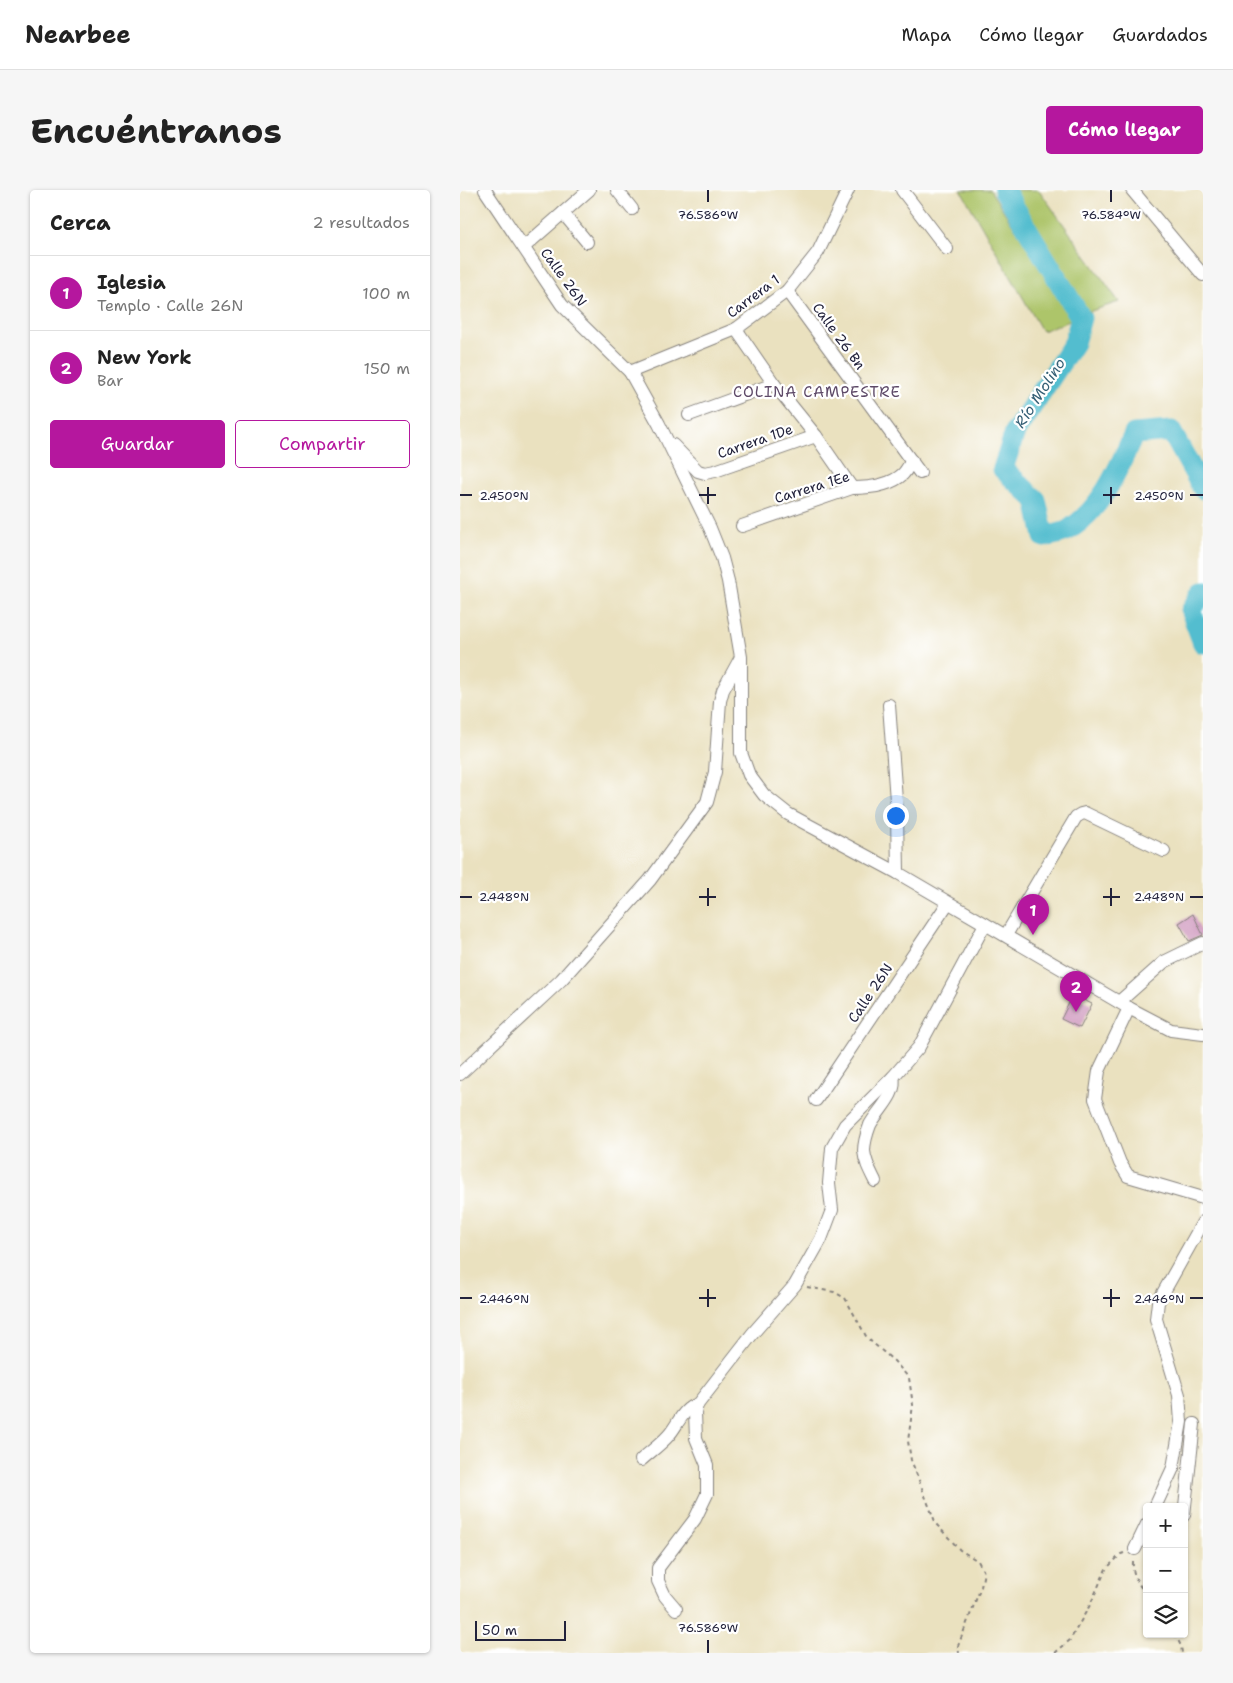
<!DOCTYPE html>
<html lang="es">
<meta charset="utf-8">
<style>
body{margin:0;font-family:"Shantell Sans",sans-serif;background:#f6f6f6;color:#222}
.controls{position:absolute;right:15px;bottom:15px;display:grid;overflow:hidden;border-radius:5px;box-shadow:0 1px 4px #0004}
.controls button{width:45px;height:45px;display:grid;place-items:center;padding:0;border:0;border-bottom:1px solid #e0e0e0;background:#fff;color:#222;font:25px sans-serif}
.scale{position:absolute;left:15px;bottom:12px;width:91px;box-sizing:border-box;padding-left:5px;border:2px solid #22223b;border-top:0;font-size:14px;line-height:18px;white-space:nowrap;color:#22223b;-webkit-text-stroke:4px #fff;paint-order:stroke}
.you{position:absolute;left:435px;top:625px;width:18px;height:18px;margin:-12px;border:4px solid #fff;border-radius:50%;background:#1a73e8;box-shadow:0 0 0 8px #1a73e833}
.badge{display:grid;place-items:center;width:32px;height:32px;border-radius:50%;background:#b5179e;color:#fff;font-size:16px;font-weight:700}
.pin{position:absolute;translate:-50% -41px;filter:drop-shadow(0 1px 2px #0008)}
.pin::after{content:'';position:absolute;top:26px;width:18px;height:15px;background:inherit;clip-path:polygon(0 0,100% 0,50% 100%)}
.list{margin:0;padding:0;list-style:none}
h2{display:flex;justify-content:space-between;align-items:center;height:65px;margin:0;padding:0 20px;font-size:21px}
h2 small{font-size:16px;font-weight:400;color:#767676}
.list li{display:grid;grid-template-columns:32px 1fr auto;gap:15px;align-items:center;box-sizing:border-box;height:75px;padding:0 20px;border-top:1px solid #e0e0e0}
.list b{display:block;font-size:19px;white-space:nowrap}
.list p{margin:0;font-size:16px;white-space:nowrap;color:#767676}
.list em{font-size:16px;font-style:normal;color:#767676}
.actions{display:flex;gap:10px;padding:15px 20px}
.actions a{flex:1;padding:11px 0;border:1px solid #b5179e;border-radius:5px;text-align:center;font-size:18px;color:#b5179e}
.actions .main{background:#b5179e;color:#fff}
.icon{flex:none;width:28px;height:28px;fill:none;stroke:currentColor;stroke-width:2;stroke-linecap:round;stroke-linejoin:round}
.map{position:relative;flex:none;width:743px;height:1463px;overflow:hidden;border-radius:5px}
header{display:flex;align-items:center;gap:30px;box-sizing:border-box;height:70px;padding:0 25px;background:#fff;border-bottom:1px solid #e0e0e0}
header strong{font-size:24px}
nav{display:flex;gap:28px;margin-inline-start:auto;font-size:18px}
.intro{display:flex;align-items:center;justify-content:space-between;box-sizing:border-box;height:120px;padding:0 30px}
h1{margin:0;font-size:35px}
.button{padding:12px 22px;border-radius:5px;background:#b5179e;color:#fff;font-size:18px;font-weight:700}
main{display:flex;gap:30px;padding:0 30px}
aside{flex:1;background:#fff;border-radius:5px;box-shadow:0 1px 4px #0004}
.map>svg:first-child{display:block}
.green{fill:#adc56a;stroke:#687452}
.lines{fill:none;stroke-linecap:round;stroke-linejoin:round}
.river{stroke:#53bdcf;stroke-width:21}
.building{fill:#cd94bc}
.minor-casing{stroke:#86827d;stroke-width:14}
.path{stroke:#86827d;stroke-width:2;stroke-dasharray:4 4;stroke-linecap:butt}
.minor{stroke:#fff;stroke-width:12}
.ticks{fill:none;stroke:#22223b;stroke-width:2}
.labels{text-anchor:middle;stroke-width:4.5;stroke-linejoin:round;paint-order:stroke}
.street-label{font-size:14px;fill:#22223b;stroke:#fff}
.neighbourhood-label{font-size:15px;letter-spacing:1px;fill:#5e4a68;stroke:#fff}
.water-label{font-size:15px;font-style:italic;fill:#366076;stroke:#fff}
.ticks-label{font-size:12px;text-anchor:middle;fill:#22223b;stroke:#fff;stroke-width:4.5;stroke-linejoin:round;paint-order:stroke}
</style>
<header>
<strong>Nearbee</strong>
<nav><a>Mapa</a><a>Cómo llegar</a><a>Guardados</a></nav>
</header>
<div class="intro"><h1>Encuéntranos</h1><a class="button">Cómo llegar</a></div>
<main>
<aside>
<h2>Cerca<small>2 resultados</small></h2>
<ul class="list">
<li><span class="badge">1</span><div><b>Iglesia</b><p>Templo · Calle 26N</p></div><em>100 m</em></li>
<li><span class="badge">2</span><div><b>New York</b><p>Bar</p></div><em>150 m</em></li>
</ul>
<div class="actions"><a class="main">Guardar</a><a>Compartir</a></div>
</aside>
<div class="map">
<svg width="743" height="1463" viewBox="0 0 743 1463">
<rect width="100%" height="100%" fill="#fff"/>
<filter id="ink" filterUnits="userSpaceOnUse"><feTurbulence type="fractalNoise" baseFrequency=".02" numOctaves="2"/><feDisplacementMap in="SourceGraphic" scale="10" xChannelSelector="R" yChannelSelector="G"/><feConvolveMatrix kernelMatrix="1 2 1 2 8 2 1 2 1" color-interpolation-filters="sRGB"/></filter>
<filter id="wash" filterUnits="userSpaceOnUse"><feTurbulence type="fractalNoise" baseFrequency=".0096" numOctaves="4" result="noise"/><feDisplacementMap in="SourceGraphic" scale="20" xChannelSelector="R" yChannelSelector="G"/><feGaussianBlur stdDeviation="1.12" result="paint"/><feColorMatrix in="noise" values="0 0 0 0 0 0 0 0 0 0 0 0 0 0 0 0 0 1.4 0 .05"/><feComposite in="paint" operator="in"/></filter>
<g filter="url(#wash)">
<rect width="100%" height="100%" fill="#eae1bf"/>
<g class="green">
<polygon points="501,0 530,0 615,129 582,141"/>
<polygon points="548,0 579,0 659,112 625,123"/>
</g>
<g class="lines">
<g class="river">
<path d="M544 0 621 128 614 153 555 242 543 279 576 310 584 347C591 345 603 344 610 339 643 317 658 279 674 244L711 241 743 299"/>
<polyline points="743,402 731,421 743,453"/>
</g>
</g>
<g id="blocks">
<g class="building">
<polygon points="733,724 743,745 729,751 719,733"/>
<polygon points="613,805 632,814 620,838 601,829"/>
</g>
</g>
</g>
<g filter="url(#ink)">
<use href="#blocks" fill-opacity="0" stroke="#86827d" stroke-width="1"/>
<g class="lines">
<g class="minor-casing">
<g id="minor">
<polyline points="25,0 102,115 170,182 199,234 250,338 262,368 268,391 281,467 281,563 289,585 304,605 328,624 438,683 669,818 711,840 743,844"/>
<polyline points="157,0 172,19"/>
<polyline points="442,0 487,59"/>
<polyline points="672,0 743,85"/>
<polyline points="103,23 127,52"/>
<polyline points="64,57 129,0"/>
<polyline points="327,101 460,283"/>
<polyline points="276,139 314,194 356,246 392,298"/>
<polyline points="170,182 276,139 327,101 358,62 388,0"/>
<polyline points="229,225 314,194"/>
<polyline points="213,255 238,281 245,283 255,281 356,246"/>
<path d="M282 336 392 298C409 298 430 296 443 284 446 281 449 275 452 271"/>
<polyline points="429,515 437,624 438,683"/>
<polyline points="546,745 616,627 621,624 625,623 704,661"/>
<polyline points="659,812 704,772 743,753"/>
<polyline points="669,818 639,881 635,909 660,973 668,986 743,1008"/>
<polyline points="0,884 101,790 190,690 247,612 255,582 260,511 263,500 280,469"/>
<polyline points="356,910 488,713"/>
<path d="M415 991C410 981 405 972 404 961 404 953 407 943 410 935 417 921 438 904 433 887"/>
<path d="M181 1270C190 1262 200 1255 208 1246 217 1237 223 1217 237 1215"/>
<polyline points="695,1317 713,1278 721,1232 719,1205 696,1129 698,1112 743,1032"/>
<polyline points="724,1325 734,1234"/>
<polyline points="675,1359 687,1334"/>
<polyline points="216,1419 205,1406 198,1391 198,1378 235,1329 247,1304 247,1275 236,1248 235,1223 237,1215 293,1143 335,1095 361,1049 372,1020 369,993 372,958 385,935 433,887 459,857 525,734"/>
</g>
</g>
<g class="path">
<polyline points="347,1097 374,1102 385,1108 407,1148 434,1171 449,1188 453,1215 448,1251 451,1270 476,1334 500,1360 518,1371 524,1382 521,1397 498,1456 499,1463"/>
<path d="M673 1372C672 1385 678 1394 687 1405"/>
<polyline points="715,1444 721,1456 722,1463"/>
<polyline points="595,1463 610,1450 630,1415 646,1379 661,1364 664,1363"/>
</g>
<use href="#minor" class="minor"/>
</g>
</g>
<path class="ticks" d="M248 0V12M651 0V12M248 297V314M651 297V314M0 305H12M239 305H256M643 305H660M730 305H743M248 698V716M651 698V716M0 707H12M239 707H256M643 707H660M730 707H743M248 1099V1117M651 1099V1117M0 1108H12M239 1108H256M643 1108H660M730 1108H743M248 1450V1463"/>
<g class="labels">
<g class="street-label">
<text transform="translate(104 87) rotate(54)" y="5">Calle 26N</text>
<text transform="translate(293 106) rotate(-37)" y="5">Carrera 1</text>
<text transform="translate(379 146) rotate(54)" y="5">Calle 26 Bn</text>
<text transform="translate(295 251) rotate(-19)" y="5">Carrera 1De</text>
<text transform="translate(352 297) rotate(-17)" y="5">Carrera 1Ee</text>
<text transform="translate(410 803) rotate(-56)" y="5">Calle 26N</text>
</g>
<g class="neighbourhood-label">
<text x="357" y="207">COLINA CAMPESTRE</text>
</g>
<g class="water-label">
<text transform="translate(580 203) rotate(-57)" y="5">Río Molino</text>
</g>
</g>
<g class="ticks-label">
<text x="248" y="29">76.586°W</text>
<text x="651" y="29">76.584°W</text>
<text x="44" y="310">2.450°N</text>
<text x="699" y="310">2.450°N</text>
<text x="44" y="711">2.448°N</text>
<text x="699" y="711">2.448°N</text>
<text x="44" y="1113">2.446°N</text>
<text x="699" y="1113">2.446°N</text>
<text x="248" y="1442">76.586°W</text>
</g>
</svg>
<div class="controls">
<button>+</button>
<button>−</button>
<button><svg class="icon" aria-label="layers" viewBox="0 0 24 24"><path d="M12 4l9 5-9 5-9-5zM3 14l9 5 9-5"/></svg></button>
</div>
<div class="scale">50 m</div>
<div class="you"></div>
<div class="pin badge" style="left:573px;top:745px">1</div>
<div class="pin badge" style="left:616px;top:822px">2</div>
</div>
</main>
